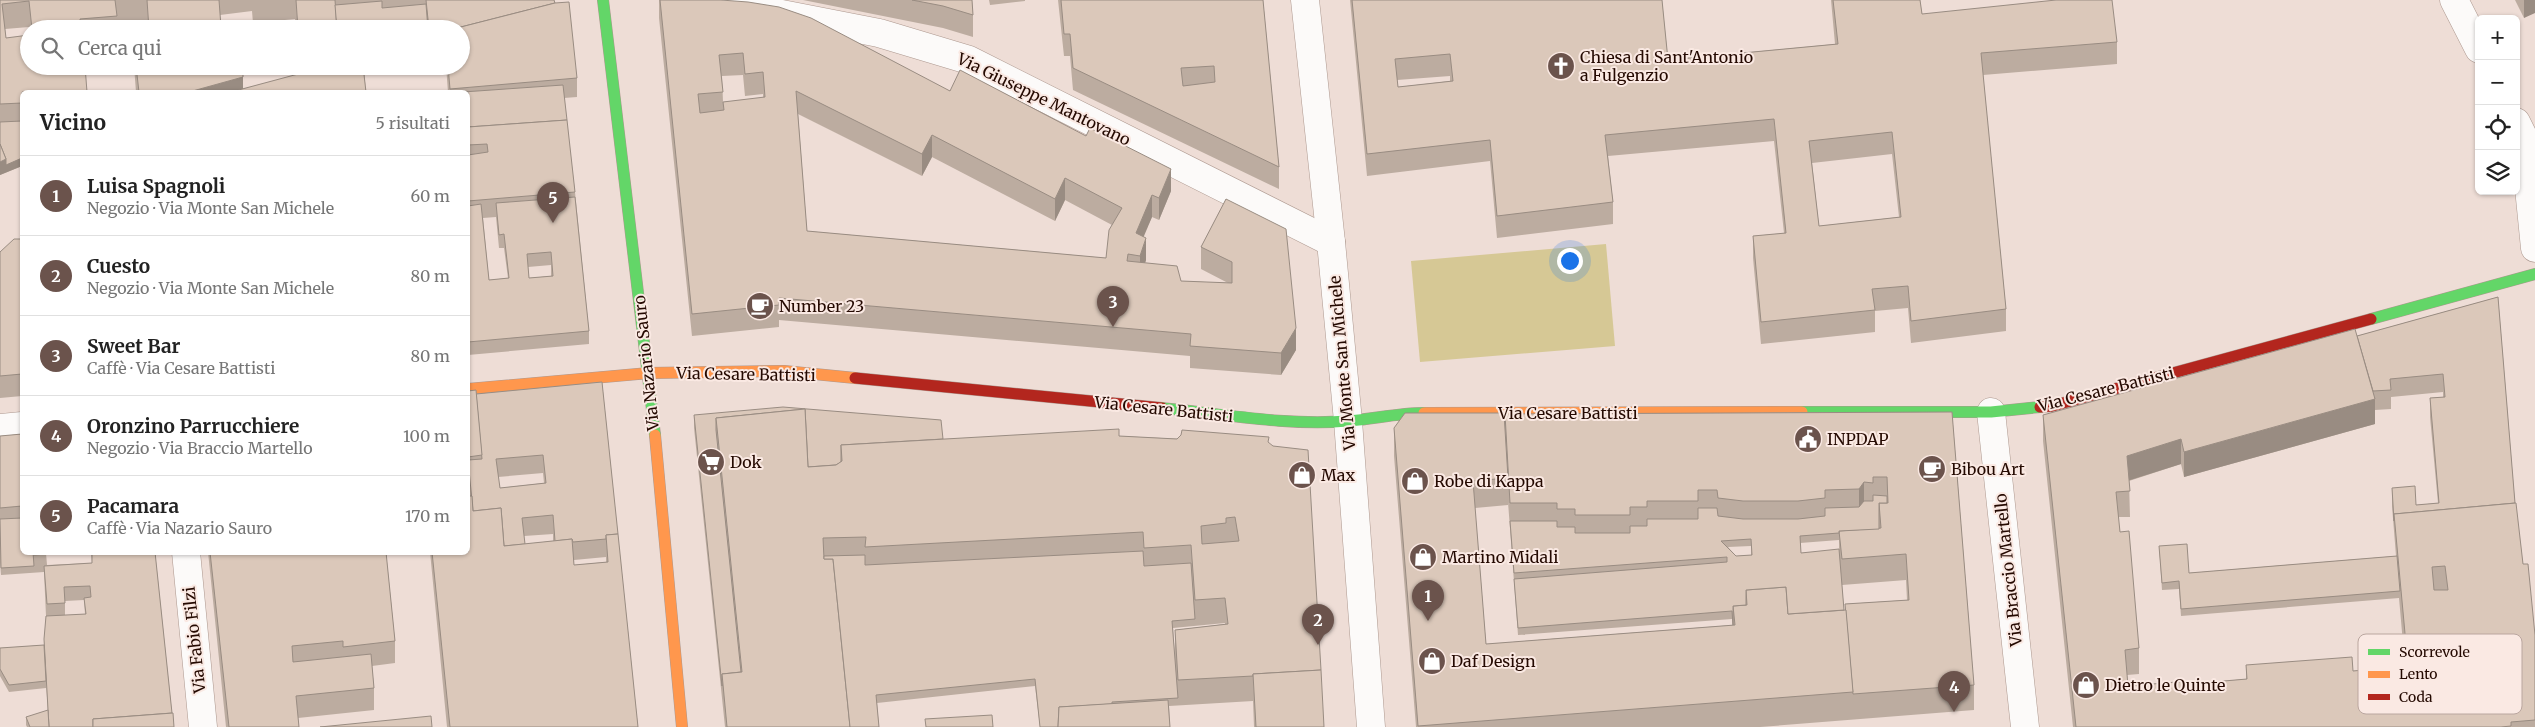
<!DOCTYPE html>
<html lang="it">
<meta charset="utf-8">
<style>
body{margin:0;font-family:Merriweather,serif;background:#f2f2f2;color:#222}
.controls{position:absolute;right:15px;top:15px;display:grid;overflow:hidden;border-radius:8px;box-shadow:0 1px 4px #0004}
.controls button{width:45px;height:45px;display:grid;place-items:center;padding:0;border:0;border-bottom:1px solid #e0e0e0;background:#fff;color:#222;font:25px sans-serif}
.you{position:absolute;left:1569px;top:260px;width:18px;height:18px;margin:-12px;border:4px solid #fff;border-radius:50%;background:#1a73e8;box-shadow:0 0 0 8px #1a73e833}
.badge{display:grid;place-items:center;width:32px;height:32px;border-radius:50%;background:#6b534c;color:#fff;font-size:16px;font-weight:700}
.pin{position:absolute;translate:-50% -41px;filter:drop-shadow(0 1px 2px #0008)}
.pin::after{content:'';position:absolute;top:26px;width:18px;height:15px;background:inherit;clip-path:polygon(0 0,100% 0,50% 100%)}
.list{margin:0;padding:0;list-style:none}
h2{display:flex;justify-content:space-between;align-items:center;height:65px;margin:0;padding:0 20px;font-size:21px}
h2 small{font-size:16px;font-weight:400;color:#767676}
.list li{display:grid;grid-template-columns:32px 1fr auto;gap:15px;align-items:center;box-sizing:border-box;height:80px;padding:0 20px;border-top:1px solid #e0e0e0}
.list b{display:block;font-size:19px;white-space:nowrap}
.list p{margin:0;font-size:16px;white-space:nowrap;color:#767676}
.list em{font-size:16px;font-style:normal;color:#767676}
.icon{flex:none;width:28px;height:28px;fill:none;stroke:currentColor;stroke-width:2;stroke-linecap:round;stroke-linejoin:round}
.map{position:relative;flex:none;width:2535px;height:727px;overflow:hidden}
.search{position:absolute;background:#fff;box-shadow:0 1px 4px #0004;left:20px;top:20px;width:450px;height:55px;display:flex;align-items:center;gap:12px;box-sizing:border-box;padding:0 18px;border-radius:28px;color:#767676;font-size:19px}
.panel{position:absolute;background:#fff;box-shadow:0 1px 4px #0004;left:20px;top:90px;width:450px;height:465px;border-radius:8px}
.map>svg:first-child{display:block}
.green{fill:#d6c895}
.lines{fill:none;stroke-linecap:round;stroke-linejoin:round}
.street-casing{stroke:#ad988f;stroke-width:29}
.fast-casing{stroke:#ad988f;stroke-width:12}
.slow-casing{stroke:#ad988f;stroke-width:12}
.jam-casing{stroke:#ad988f;stroke-width:12}
.street{stroke:#fcfaf9;stroke-width:28}
.fast{stroke:#63d668;stroke-width:11}
.slow{stroke:#ff974d;stroke-width:11}
.jam{stroke:#b3261e;stroke-width:11}
.wall{fill:#bcaca0;fill-rule:evenodd}
.shaded-wall{fill:#998c82}
.building{fill:#dbc8ba;stroke:#998c82;fill-rule:evenodd}
.labels{text-anchor:middle;stroke-width:4;stroke-linejoin:round;paint-order:stroke}
.poi-label{font-size:16px;fill:#240901;stroke:#fae9e3;text-anchor:start}
.street-label{font-size:16px;fill:#240901;stroke:#fae9e3}
.key{fill:#fae9e3;stroke:#baa69f;stroke-width:1}
.key-label{font-size:14px;fill:#240901}
</style>
<div class="map">
<svg width="2535" height="727" viewBox="0 0 2535 727">
<rect width="100%" height="100%" fill="#eeddd6"/>
<polygon class="green" points="1606,244 1615,346 1420,362 1411,261"/>
<g class="lines">
<g class="street-casing">
<g id="street">
<polyline points="710,0 879,33 969,60 1331,242"/>
<polyline points="1305,0 1331,242 1348,421 1371,727"/>
<polyline points="2454,0 2479,49"/>
<polyline points="2516,122 2524,138 2535,248"/>
<polyline points="1991,412 2025,727"/>
<polyline points="0,428 22,426"/>
<polyline points="186,552 203,727"/>
</g>
</g>
<g class="fast-casing">
<g id="fast">
<polyline points="603,0 655,435"/>
<polyline points="2371,319 2535,274"/>
<path d="M1162 408C1223 414 1287 426 1348 421 1374 419 1398 413 1424 413"/>
<polyline points="1802,412 1991,412 2040,407"/>
</g>
</g>
<g class="slow-casing">
<g id="slow">
<polyline points="468,389 649,373 784,371 855,378"/>
<polyline points="1424,413 1802,412"/>
<polyline points="655,435 682,727"/>
</g>
</g>
<g class="jam-casing">
<g id="jam">
<polyline points="855,378 1162,408"/>
<polyline points="2040,407 2052,406 2371,319"/>
</g>
</g>
<use href="#street" class="street"/>
<use href="#fast" class="fast"/>
<use href="#slow" class="slow"/>
<use href="#jam" class="jam"/>
</g>
<g class="wall">
<path d="M0 0H554L577 78V97L564 98 575 192 589 331V344L468 355V92H448L446 66H461V29H296L295 19 253 23 252 11 220 15 221 27 240 29H147L146 22 117 25V29H29V27L5 29 6 38 22 92V166L0 175ZM496 217 499 248H504L508 278 489 280 483 218ZM551 265V276L529 278 528 267Z"/>
<path d="M659 0H721L950 91 1171 191 1159 220 1152 217 1143 236 1146 260 1145 263 1181 281 1228 283 1201 269V247L1226 199 1296 350 1281 375 1190 368V356L779 320V327L692 336 659 18ZM743 75 745 96 763 94V98L723 102 722 76ZM798 114 922 176 932 157 1055 221 1065 200 1112 225 1106 258 807 231Z"/>
<polygon points="803,0 972,0 973,15 973,37 943,28"/>
<polygon points="989,0 1025,0 1025,1 990,5"/>
<polygon points="1058,0 1263,0 1279,167 1279,189 1073,90 1070,56 1064,56"/>
<path d="M1350 0H1662L1668 60 1835 44 1831 0H1920L1922 14 2117 42V64L1983 75 2006 309V331L1911 343 1908 308 1875 311V332L1761 344 1753 258V236L1784 233 1774 141 1608 156 1613 202V224L1497 238 1490 161 1367 176ZM1450 76V81L1398 87 1397 80ZM1892 154 1899 217 1819 226 1812 163Z"/>
<polygon points="2515,0 2535,0 2524,18"/>
<polygon points="134,66 243,66 243,89 300,74 299,66 380,66 364,70 366,92 136,92"/>
<polygon points="22,239 22,396 0,398 0,252"/>
<path d="M2498 297 2515 503 2523 564 2535 635V727H2073L2043 441V415L2357 336ZM2443 392V397L2430 398V417L2438 503 2416 505 2392 488V506L2396 556 2189 573 2159 546 2162 590 2179 589 2181 616 2399 598 2405 666 2353 671 2246 665V679L2189 684 2128 686 2127 675 2139 674V648L2120 532 2118 517H2130L2129 481 2181 464 2184 477 2375 424V410L2391 409V397Z"/>
<path d="M602 382 638 727H447L430 552H468L469 496 468 480V391L476 394ZM543 473 544 483 500 488 498 477ZM553 534V541L525 544 524 536ZM606 557V562L574 565V560Z"/>
<path d="M1952 412 1974 685V710L1760 727H1416L1394 456V428L1505 414ZM1508 502 1518 635 1732 619 1733 625 1486 644 1475 508 1508 505ZM1839 540V550L1801 553 1800 543ZM1751 546V555L1736 556 1728 547ZM1906 580 1907 600 1845 604V610H1844L1842 585Z"/>
<path d="M694 415 943 439 1119 436 1269 443 1324 727H1254L1253 701 1169 706 1170 727H1040L1035 686 877 703 879 727H725L694 428ZM1225 623V624L1175 630V656L1173 628Z"/>
<path d="M22 434V552H49L46 553 47 565 92 563 91 552H155L172 713 174 727H27L26 725V717L48 714 46 681V688L9 692 0 676V648L44 645 46 616 44 572 1 575 0 562V436ZM84 600 85 614 65 616V601Z"/>
<polygon points="208,552 386,552 395,641 395,663 372,666 374,688 374,710 298,718 299,727 226,727"/>
</g>
<g class="shaded-wall">
<polygon points="2524,0 2535,0 2535,13 2524,18"/>
<polygon points="301,66 380,66 340,77 301,88"/>
<polygon points="243,77 243,92 189,92"/>
<polygon points="932,135 932,157 922,176 922,154"/>
<polygon points="22,158 22,166 0,175 0,162 6,159"/>
<polygon points="1171,169 1171,191 1159,220 1159,198"/>
<polygon points="1065,178 1065,200 1055,221 1055,199"/>
<polygon points="1152,195 1152,217 1136,255 1136,233"/>
<polygon points="1146,238 1146,260 1140,278 1140,256"/>
<polygon points="1296,328 1296,350 1281,375 1281,353"/>
<polygon points="2375,399 2375,424 2184,477 2184,452"/>
<polygon points="2181,439 2181,464 2127,481 2127,456"/>
<polygon points="1864,482 1864,508 1859,515 1859,489"/>
</g>
<g class="building">
<polygon points="0,0 115,0 117,16 80,19 81,29 32,29 29,1 2,4 6,38 29,35 29,66 85,66 87,92 22,92 22,103 0,104"/>
<polygon points="147,0 219,0 221,27 239,25 240,29 149,29"/>
<polygon points="296,0 335,0 337,29 298,29"/>
<polygon points="426,0 554,0 555,3 453,29 429,29"/>
<path d="M660 0H721L748 2 779 7 811 18 950 91 960 70 1086 136 1090 128 1171 169 1159 198 1152 195 1136 233 1146 238 1140 256 1128 254 1127 261 1177 266 1181 281 1232 283V262L1201 247 1226 199 1286 229 1296 328 1281 353 1190 346 1191 334 779 298V305L692 314ZM743 53 745 74 763 72 765 97 723 102 724 110 700 113 698 94 723 92 719 55ZM796 91 922 154 932 135 1055 199 1065 178 1122 208 1109 230 1106 258 807 231Z"/>
<polygon points="912,0 972,0 973,15 943,6"/>
<path d="M1061 0H1263L1279 167 1073 68 1070 34H1064ZM1214 66 1215 82 1183 86 1181 68Z"/>
<path d="M1352 0H1662L1668 60 1838 44 1833 0H1920L1922 14 2056 0H2112L2117 42 1981 53 2006 309 1911 321 1908 286 1872 289 1875 310 1761 322 1753 236 1786 233 1774 119 1605 135 1613 202 1497 216 1490 140 1367 154ZM1450 54 1453 81 1398 87 1395 59ZM1892 132 1901 217 1819 226 1809 141Z"/>
<polygon points="382,1 382,8 426,4 428,29 337,29 335,5"/>
<polygon points="569,2 577,78 450,89 448,66 461,66 461,29 453,29 555,3"/>
<polygon points="136,66 243,66 243,77 189,92 139,92"/>
<polygon points="328,66 363,66 366,92 231,92"/>
<polygon points="563,85 567,120 468,127 468,92 463,92"/>
<polygon points="567,120 575,192 468,201 468,155 488,152 487,144 468,145 468,127"/>
<polygon points="22,121 22,158 6,165 6,159 0,144 0,122"/>
<polygon points="0,144 6,159 0,162"/>
<path d="M575 197 589 331 468 342V206L481 204 489 280 509 278 504 234 499 235 496 203ZM551 252 553 276 529 278 527 254Z"/>
<polygon points="14,239 22,239 22,374 0,376 0,252"/>
<polygon points="2498,297 2515,503 2394,514 2394,521 2392,488 2415,486 2416,505 2439,503 2430,398 2445,397 2443,374 2390,379 2391,390 2373,391 2357,336"/>
<path d="M2355 329 2375 399 2184 452 2181 439 2127 456 2130 491 2116 492 2120 532 2129 531 2139 648 2125 650 2128 686 2189 681V684L2247 679 2246 665 2352 657 2353 671 2408 666 2394 514 2516 503 2523 564H2528L2535 635V720L2511 722V726L2501 727H2076L2043 415ZM2445 566 2448 590H2434L2432 567Z"/>
<path d="M602 382 618 534 606 535V539L573 542 572 539 555 541 553 515 522 518 525 544 504 546 501 508 473 511 468 460 482 459 476 394ZM543 455 546 483 500 488 496 459Z"/>
<polygon points="476,390 482,455 468,457 468,391"/>
<polygon points="783,407 941,420 943,439 841,445 841,462 836,465 808,467 805,409 716,418 716,430 741,672 722,674 722,686 694,415"/>
<path d="M805 409 808 467 836 465 842 461 841 445 1119 429V436L1177 439 1181 435 1182 430 1269 437 1268 442 1273 446 1308 450 1321 670 1253 674V676L1178 680 1175 630 1228 624 1225 598 1195 600 1191 545 1144 548 1143 532 865 547 866 537 823 538 824 559H833L850 727H727L722 674 742 672 716 418ZM1235 517 1239 541 1202 544 1201 526 1226 523V518Z"/>
<polygon points="1952,412 1974,685 1853,694 1845,604 1909,600 1906,554 1842,559 1839,531 1881,528 1879,503 1888,503 1887,477 1873,477 1873,483 1864,482 1859,489 1825,490 1825,498 1798,501 1743,501 1718,498 1717,490 1698,490 1698,501 1647,501 1647,507 1630,507 1630,515 1575,515 1575,509 1557,509 1557,503 1510,503 1505,414"/>
<polygon points="1405,413 1504,413 1508,478 1473,481 1486,644 1735,625 1733,606 1747,605 1746,590 1786,587 1788,614 1846,610 1853,692 1418,726 1394,428"/>
<polygon points="22,434 22,506 0,508 0,436"/>
<path d="M1873 495 1887 496V503H1879V529L1839 531V533L1800 536 1801 553 1839 549 1844 610 1788 614 1786 587 1746 590V605L1733 606V625L1732 611 1518 628 1514 579 1727 562V557L1514 573 1510 521H1557V527H1575V533H1630V526H1647V519H1698V508H1717L1718 516 1743 519H1798L1825 516V508L1859 507 1864 501H1873ZM1751 539 1752 555 1736 556 1721 541Z"/>
<polygon points="468,496 472,496 473,511 501,508 504,546 572,539 574,565 608,562 606,535 618,534 638,727 450,727 432,552 468,552"/>
<polygon points="22,518 22,552 33,552 34,566 1,568 0,519"/>
<polygon points="2187,544 2189,573 2397,556 2400,591 2181,609 2179,581 2162,583 2159,546"/>
<polygon points="1143,551 1144,566 1191,563 1195,619 1172,621 1178,698 1112,702 1112,704 1059,707 1058,727 1040,727 1035,679 876,695 879,727 850,727 833,559 824,559 824,556 865,555 865,565"/>
<polygon points="34,552 46,552 47,554 34,555"/>
<polygon points="92,552 155,552 172,713 93,719 93,727 49,727 44,639 46,616 86,614 84,598 91,597 90,586 64,587 65,603 47,604 44,566 92,563"/>
<polygon points="210,552 386,552 395,641 343,647 343,641 292,646 293,662 371,654 374,688 296,696 299,727 229,727"/>
<polygon points="44,645 46,681 9,685 0,669 0,648"/>
<polygon points="1321,670 1324,727 1256,727 1253,674"/>
<polygon points="1168,700 1170,727 1058,727 1059,707"/>
<polygon points="48,710 49,727 30,727 26,717"/>
<polygon points="173,713 174,727 93,727 93,719"/>
<polygon points="992,715 993,727 926,727 925,719"/>
<polygon points="431,716 432,727 320,727"/>
</g>
<defs>
<g id="church-disc" transform="scale(1.4375)"><circle r="9.5" fill="#6b534c" stroke="#fae9e3"/><path d="M-1.2-6h2.4v3.5h3.3v2.4h-3.3V6h-2.4V-.1h-3.3v-2.4h3.3Z" fill="#fff"/></g>
<g id="cafe-disc" transform="scale(1.4375)"><circle r="9.5" fill="#6b534c" stroke="#fae9e3"/><path d="M-5.5-4.5H6V0H3Q3 3.5 0 3.5H-2.5Q-5.5 3.5-5.5 0ZM3-3.2v2h1.7v-2ZM-6 4.5H4V6H-6Z" fill="#fff"/></g>
<g id="civic-disc" transform="scale(1.4375)"><circle r="9.5" fill="#6b534c" stroke="#fae9e3"/><path d="M-.6-6.5H3V-4.5H.6V-3L4-1V1h2V6H-6V1h2V-1L-.6-3ZM-1.2 2.5V6h2.4V2.5Z" fill="#fff"/></g>
<g id="supermarket-disc" transform="scale(1.4375)"><circle r="9.5" fill="#6b534c" stroke="#fae9e3"/><path d="M-6-5.5h2.5l.6 2H6L4.5 2H-2.5L-4.4-4H-6ZM-1.5 3.2a1.3 1.3 0 1 0 .1 0ZM3 3.2a1.3 1.3 0 1 0 .1 0Z" fill="#fff"/></g>
<g id="shop-disc" transform="scale(1.4375)"><circle r="9.5" fill="#6b534c" stroke="#fae9e3"/><path d="M-5-2.5h2.3a2.7 3.5 0 0 1 5.4 0H5L5.5 6h-11ZM-1.5-2.5h3a1.5 2.3 0 0 0-3 0Z" fill="#fff"/></g>
</defs>
<g fill-rule="evenodd">
<use href="#church-disc" x="1561" y="66"/>
<use href="#cafe-disc" x="760" y="306"/>
<use href="#civic-disc" x="1808" y="439"/>
<use href="#supermarket-disc" x="711" y="462"/>
<use href="#cafe-disc" x="1932" y="469"/>
<use href="#shop-disc" x="1302" y="475"/>
<use href="#shop-disc" x="1415" y="481"/>
<use href="#shop-disc" x="1423" y="557"/>
<use href="#shop-disc" x="1432" y="661"/>
<use href="#shop-disc" x="2086" y="685"/>
</g>
<g class="labels">
<g class="poi-label">
<text x="1580" y="63">Chiesa di Sant'Antonio<tspan x="1580" dy="18">a Fulgenzio</tspan></text>
<text x="779" y="312">Number 23</text>
<text x="1827" y="445">INPDAP</text>
<text x="730" y="468">Dok</text>
<text x="1951" y="475">Bibou Art</text>
<text x="1321" y="481">Max</text>
<text x="1434" y="487">Robe di Kappa</text>
<text x="1442" y="563">Martino Midali</text>
<text x="1451" y="667">Daf Design</text>
<text x="2105" y="691">Dietro le Quinte</text>
</g>
<g class="street-label">
<text transform="translate(1044 99) rotate(26)" y="6">Via Giuseppe Mantovano</text>
<text transform="translate(646 363) rotate(-96)" y="6">Via Nazario Sauro</text>
<text transform="translate(1342 363) rotate(-95)" y="6">Via Monte San Michele</text>
<text transform="translate(746 374) rotate(1)" y="6">Via Cesare Battisti</text>
<text transform="translate(2106 389) rotate(-14)" y="6">Via Cesare Battisti</text>
<text transform="translate(1164 409) rotate(6)" y="6">Via Cesare Battisti</text>
<text x="1568" y="419">Via Cesare Battisti</text>
<text transform="translate(2008 570) rotate(-96)" y="6">Via Braccio Martello</text>
<text transform="translate(194 640) rotate(-96)" y="6">Via Fabio Filzi</text>
</g>
</g>
<rect x="2358" y="634" width="164" height="80" rx="8" class="key"/>
<rect x="2368" y="649" width="22" height="6" fill="#63d668"/>
<rect x="2368" y="671" width="22" height="7" fill="#ff974d"/>
<rect x="2368" y="694" width="22" height="6" fill="#b3261e"/>
<g class="key-label">
<text x="2399" y="657">Scorrevole</text>
<text x="2399" y="679">Lento</text>
<text x="2399" y="702">Coda</text>
</g>
</svg>
<div class="controls">
<button>+</button>
<button>−</button>
<button><svg class="icon" aria-label="locate" viewBox="0 0 24 24"><circle cx="12" cy="12" r="6"/><path d="M12 2v4M12 18v4M2 12h4M18 12h4"/></svg></button>
<button><svg class="icon" aria-label="layers" viewBox="0 0 24 24"><path d="M12 4l9 5-9 5-9-5zM3 14l9 5 9-5"/></svg></button>
</div>
<div class="you"></div>
<div class="pin badge" style="left:1428px;top:621px">1</div>
<div class="pin badge" style="left:1318px;top:645px">2</div>
<div class="pin badge" style="left:1113px;top:327px">3</div>
<div class="pin badge" style="left:1954px;top:712px">4</div>
<div class="pin badge" style="left:553px;top:223px">5</div>
<div class="search"><svg class="icon" aria-label="search" viewBox="0 0 24 24"><circle cx="10" cy="10" r="6"/><path d="M15 15l6 6"/></svg>Cerca qui</div>
<section class="panel">
<h2>Vicino<small>5 risultati</small></h2>
<ul class="list">
<li><span class="badge">1</span><div><b>Luisa Spagnoli</b><p>Negozio · Via Monte San Michele</p></div><em>60 m</em></li>
<li><span class="badge">2</span><div><b>Cuesto</b><p>Negozio · Via Monte San Michele</p></div><em>80 m</em></li>
<li><span class="badge">3</span><div><b>Sweet Bar</b><p>Caffè · Via Cesare Battisti</p></div><em>80 m</em></li>
<li><span class="badge">4</span><div><b>Oronzino Parrucchiere</b><p>Negozio · Via Braccio Martello</p></div><em>100 m</em></li>
<li><span class="badge">5</span><div><b>Pacamara</b><p>Caffè · Via Nazario Sauro</p></div><em>170 m</em></li>
</ul>
</section>
</div>
